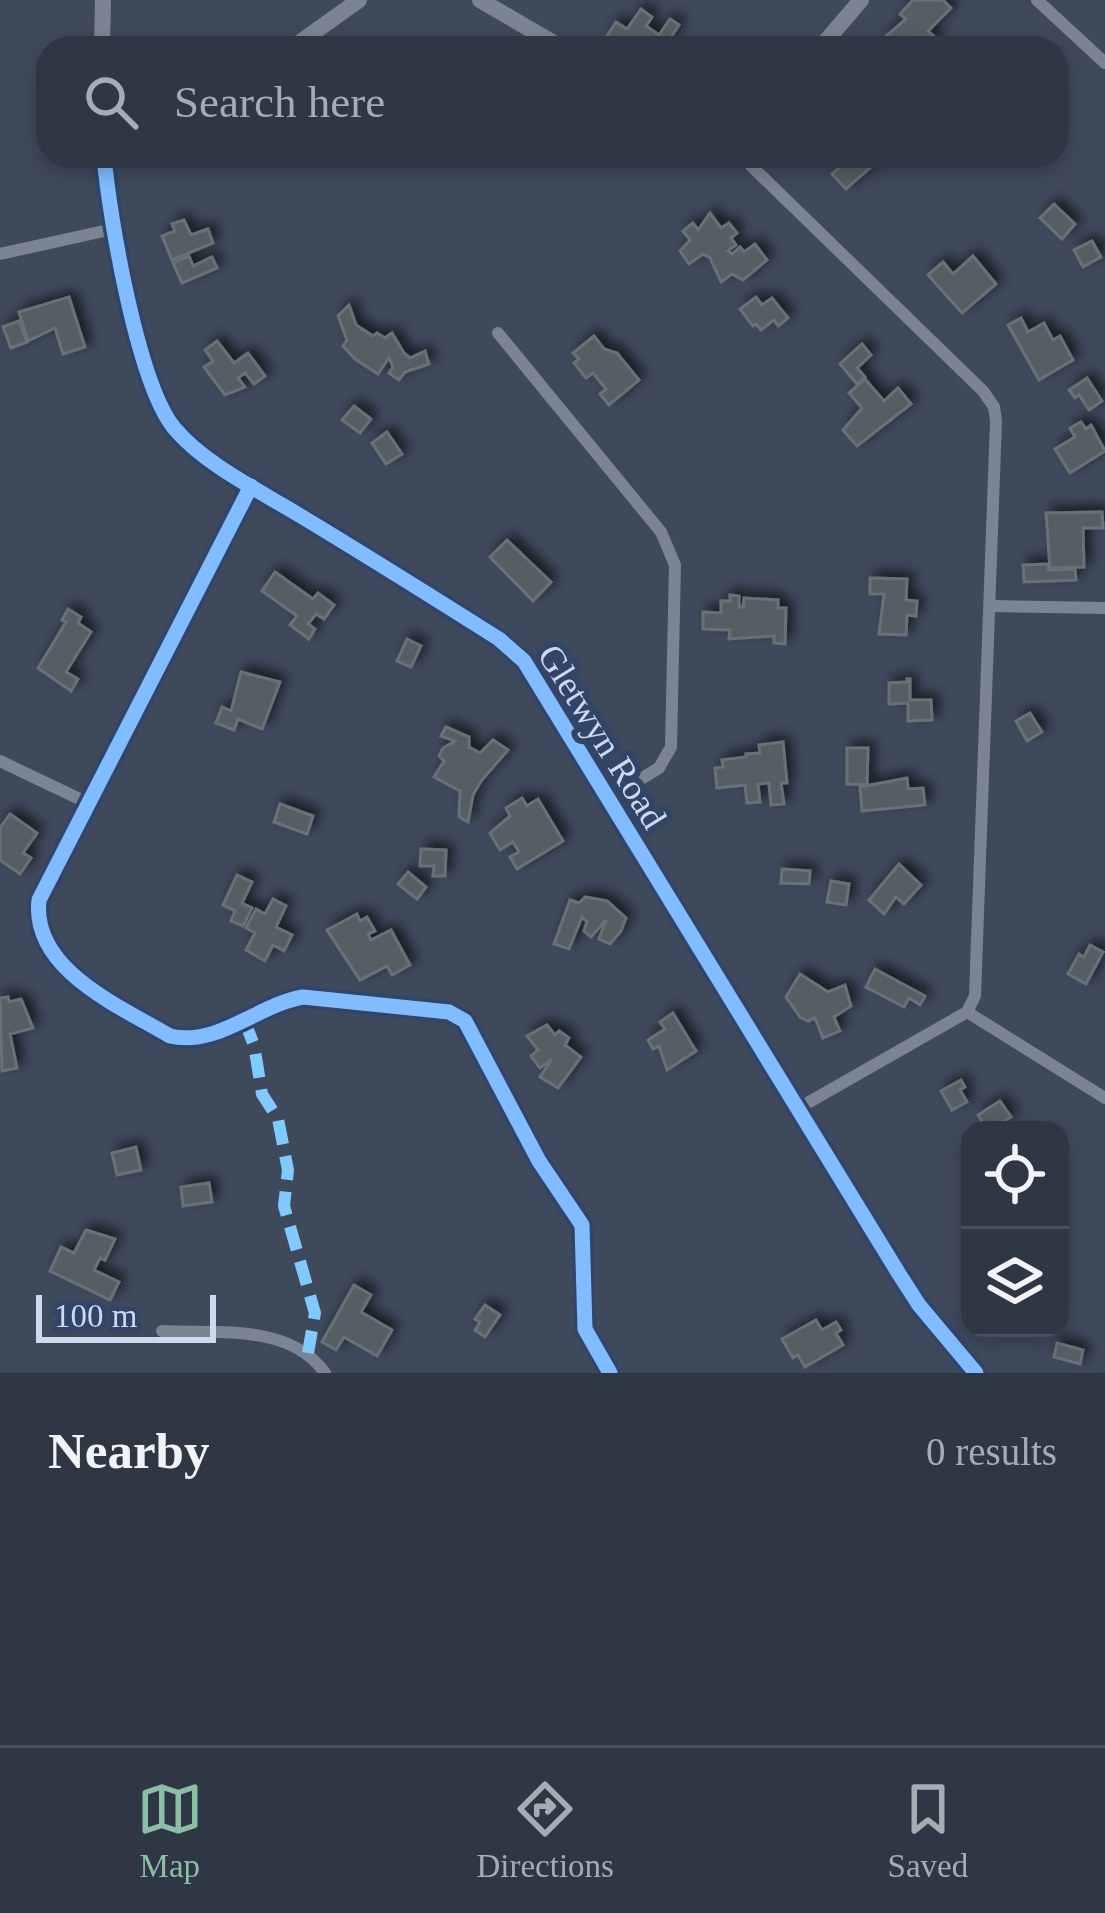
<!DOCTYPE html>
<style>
body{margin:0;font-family:Georgia,serif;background:#373f4c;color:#f1f3f6}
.controls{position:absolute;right:36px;bottom:36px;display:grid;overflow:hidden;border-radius:24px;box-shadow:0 6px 18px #0003}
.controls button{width:108px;height:108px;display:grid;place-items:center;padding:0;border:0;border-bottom:3px solid #4a515e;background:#2f3745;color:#f1f3f6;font:60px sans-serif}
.scale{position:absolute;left:36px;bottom:30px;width:180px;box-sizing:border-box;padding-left:12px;border:6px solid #ccd9ef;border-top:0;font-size:33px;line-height:42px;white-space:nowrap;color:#ccd9ef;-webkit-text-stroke:9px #324569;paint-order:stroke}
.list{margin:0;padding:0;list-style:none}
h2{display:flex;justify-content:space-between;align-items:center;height:156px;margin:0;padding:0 48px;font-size:51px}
h2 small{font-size:39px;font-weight:400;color:#a7acb3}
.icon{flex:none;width:66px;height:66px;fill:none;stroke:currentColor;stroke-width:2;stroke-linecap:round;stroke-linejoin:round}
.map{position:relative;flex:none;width:1105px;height:1373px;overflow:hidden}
.search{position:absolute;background:#2f3745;box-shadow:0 6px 18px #0003;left:36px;right:36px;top:36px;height:132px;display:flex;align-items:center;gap:30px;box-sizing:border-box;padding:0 42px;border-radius:36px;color:#a7acb3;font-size:45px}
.sheet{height:372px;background:#2f3745}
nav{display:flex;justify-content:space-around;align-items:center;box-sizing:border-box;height:168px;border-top:3px solid #4a515e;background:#2f3745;font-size:33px;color:#a7acb3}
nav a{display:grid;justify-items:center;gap:6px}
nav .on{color:#8abfa5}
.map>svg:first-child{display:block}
.building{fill:#535e62;stroke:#677276;stroke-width:3;filter:url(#shadow)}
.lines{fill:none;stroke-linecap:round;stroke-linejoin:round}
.street{stroke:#7b8493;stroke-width:12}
.secondary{stroke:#7b8493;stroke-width:16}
.quiet{stroke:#80caff;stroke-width:12;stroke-dasharray:24 12;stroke-linecap:butt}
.cycleway-casing{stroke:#324569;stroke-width:22}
.cycleway{stroke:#80bcff;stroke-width:15}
.labels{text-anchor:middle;stroke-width:12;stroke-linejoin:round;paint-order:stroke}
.street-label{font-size:36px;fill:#ccd9ef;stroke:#324569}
</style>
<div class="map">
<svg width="1105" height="1373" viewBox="0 0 1105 1373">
<defs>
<filter id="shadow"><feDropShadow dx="6" dy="-6" stdDeviation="6" flood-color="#0009"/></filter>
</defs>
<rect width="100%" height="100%" fill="#3f495c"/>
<g class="building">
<polygon points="913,0 943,0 951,8 928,31 937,39 930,46 920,37 911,46 907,43 895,48 884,38 906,19 900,14"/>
<polygon points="641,9 652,17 646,26 659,35 670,19 679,25 664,48 624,48 607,36 616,22 627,29"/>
<polygon points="852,156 875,156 879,160 846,189 832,174"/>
<polygon points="1054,204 1075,224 1062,239 1040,218"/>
<polygon points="710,213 721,228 729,223 737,233 731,238 736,245 728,251 732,254 740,247 744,252 755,244 767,260 743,280 732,274 721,282 710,258 703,254 689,264 680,251 690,240 683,231 693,223 698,230"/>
<polygon points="184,220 191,235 208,229 213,243 172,260 162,236 175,231 172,224"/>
<polygon points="1092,241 1101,257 1083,267 1074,250"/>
<polygon points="189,256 193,266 212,257 217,268 182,283 173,263"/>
<polygon points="973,256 996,284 962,313 928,275 943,262 953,274"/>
<polygon points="69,297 85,347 63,354 55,328 28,341 19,312"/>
<polygon points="756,297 762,305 772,298 788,318 778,326 774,320 761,330 756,324 753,326 740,309"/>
<polygon points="349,305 356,325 373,336 377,333 385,338 392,333 404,353 410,358 425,351 429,364 405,372 399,380 389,373 393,367 389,358 378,374 355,359 343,346 347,340 338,316"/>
<polygon points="1021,318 1028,332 1044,323 1053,340 1060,336 1073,360 1039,380 1008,325"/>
<polygon points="19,321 27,342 11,348 3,327"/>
<polygon points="594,336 604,349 617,353 639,380 609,405 600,394 606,389 593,373 586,378 574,363 579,359 573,353"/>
<polygon points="217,341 234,363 248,353 265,376 254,384 245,373 238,378 245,387 225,395 204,367 213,361 205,350"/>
<polygon points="862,344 871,355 857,368 865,377 857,384 840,364"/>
<polygon points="1087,378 1102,401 1089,410 1079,395 1075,398 1069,390"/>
<polygon points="865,379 884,401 898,388 911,404 857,446 843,430 862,408 849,393"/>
<polygon points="354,406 371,419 360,433 342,420"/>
<polygon points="1081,422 1086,429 1091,425 1105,451 1070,473 1055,449 1075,437 1070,428"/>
<polygon points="387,432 402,454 386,464 372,443"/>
<polygon points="1102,512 1103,528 1083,528 1084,567 1050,568 1046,513"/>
<polygon points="507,540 551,582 533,601 490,557"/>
<polygon points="1048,564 1048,570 1075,569 1076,580 1024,582 1023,565"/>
<polygon points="275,572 313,599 318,593 334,605 324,619 316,614 308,624 315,629 309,639 290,625 297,616 262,591"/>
<polygon points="870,578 907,579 906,600 917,601 916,616 907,615 906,635 879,634 884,594 870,594"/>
<polygon points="730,595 739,596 739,607 743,607 744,598 778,600 778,608 786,608 785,644 774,643 774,636 729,639 730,630 703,629 703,612 721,613 721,601 730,601"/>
<polygon points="68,609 81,617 78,623 91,632 66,672 78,679 71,691 38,668 66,622 62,620"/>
<polygon points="407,639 421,646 411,667 397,661"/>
<polygon points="241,672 280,682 262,729 238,719 234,730 216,723 222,707 231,711"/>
<polygon points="907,679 910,679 910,700 931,700 932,720 908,721 908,703 889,704 889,683 907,682"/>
<polygon points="1030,713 1042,732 1027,741 1016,721"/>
<polygon points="446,727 469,737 469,747 480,753 493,740 508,750 481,781 473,795 468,822 459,817 460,791 434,777 444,761 439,756 443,748 455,741 441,736"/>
<polygon points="783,742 787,783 781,783 784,804 771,805 769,783 758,784 760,802 747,803 745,785 717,788 715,768 723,767 722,760 746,757 746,754 760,753 759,745"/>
<polygon points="847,748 868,748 867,785 847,784"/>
<polygon points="907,778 908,789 923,788 925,805 862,811 860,787"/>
<polygon points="522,798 527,806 538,799 563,841 517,869 510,857 519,852 513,842 500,850 490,833 510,816 506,808"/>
<polygon points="280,804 313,816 307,834 274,822"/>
<polygon points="10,814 37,833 23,853 31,858 20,874 0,860 0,828"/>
<polygon points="421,849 446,850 445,876 433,876 434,866 420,866"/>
<polygon points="899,864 921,885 904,904 896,897 884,914 869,900"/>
<polygon points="782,869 810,871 809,884 781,883"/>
<polygon points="408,872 426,887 417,899 398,884"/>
<polygon points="237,875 252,882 242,903 252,908 243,926 231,921 235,911 223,905"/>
<polygon points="831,881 849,884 846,905 827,902"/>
<polygon points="585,897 607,901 626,918 621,931 610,944 599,939 606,920 591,937 584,931 587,922 582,917 569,949 554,944 570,900 579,903"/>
<polygon points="273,899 286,906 276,927 292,935 284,951 273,945 265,961 246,950 255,933 246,928 256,909 265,914"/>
<polygon points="357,914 360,921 367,917 375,931 368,934 371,940 391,930 410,965 392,975 387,966 360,980 327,930"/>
<polygon points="1090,945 1103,952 1086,984 1068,974 1079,954 1084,957"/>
<polygon points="875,969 925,996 920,1005 909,998 904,1007 866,987"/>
<polygon points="800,974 828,992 845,985 851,1006 834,1017 840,1031 823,1038 815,1018 808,1021 800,1017 786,997"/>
<polygon points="8,997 9,1002 21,999 33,1028 10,1034 17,1068 2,1071 0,998"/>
<polygon points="673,1013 696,1051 667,1070 659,1046 653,1049 648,1040 665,1029 660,1022"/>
<polygon points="547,1025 555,1035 559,1031 569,1038 565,1045 581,1057 558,1088 540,1077 552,1059 540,1068 531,1056 538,1050 527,1036"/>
<polygon points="961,1080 965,1087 960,1090 967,1102 952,1110 941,1091"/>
<polygon points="1000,1101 1011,1117 987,1130 978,1115"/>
<polygon points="136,1147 141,1170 117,1175 112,1153"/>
<polygon points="209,1183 212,1202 183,1206 181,1187"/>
<polygon points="86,1230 115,1239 105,1260 100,1258 94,1270 119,1282 110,1300 50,1271 61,1247 74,1253"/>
<polygon points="354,1285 371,1295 361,1312 392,1330 377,1356 344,1337 336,1350 322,1342"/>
<polygon points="485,1305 500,1315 485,1337 475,1330 480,1322 475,1319"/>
<polygon points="816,1320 822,1330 836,1322 841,1330 836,1333 843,1345 805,1367 798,1355 793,1358 782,1339"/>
<polygon points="1057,1343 1083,1350 1080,1364 1054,1357"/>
</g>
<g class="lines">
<g class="street">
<polyline points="1037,0 1105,63"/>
<polyline points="741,156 983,391 994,407 996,421 975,996 967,1012 797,1109"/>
<polyline points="0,254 113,229"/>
<polyline points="498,333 661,532 675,565 671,747 659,768 608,799"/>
<path d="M251 486 39 900C31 969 119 1006 170 1036 218 1047 257 1005 303 997L449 1012 465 1021 539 1161 582 1225 585 1329 610 1373"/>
<polyline points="992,606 1105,608"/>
<polyline points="0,761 90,804"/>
<polyline points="967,1012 1105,1098"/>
<path d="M162 1331C217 1334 290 1323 325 1373"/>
</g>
<g class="secondary">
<polyline points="480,0 562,48"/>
<polyline points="102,48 103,0"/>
<polyline points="292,48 359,0"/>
<polyline points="820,48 861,0"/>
<path d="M104 156C109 215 138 386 175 429 205 465 264 493 304 518 369 557 434 598 499 639L524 661 899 1274 919 1305 976 1373"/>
</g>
<polyline class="quiet" points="244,1020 254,1045 262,1094 278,1119 288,1170 284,1206 315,1313 308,1353"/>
<g class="cycleway-casing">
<g id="cycleway">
<path d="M104 156C109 215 138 386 175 429 205 465 264 493 304 518 369 557 434 598 499 639L524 661 899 1274 919 1305 976 1373"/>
<path d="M251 486 39 900C31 969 119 1006 170 1036 218 1047 257 1005 303 997L449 1012 465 1021 539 1161 582 1225 585 1329 610 1373"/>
</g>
</g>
<use href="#cycleway" class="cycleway"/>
</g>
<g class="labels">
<g class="street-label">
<text transform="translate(603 736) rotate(58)" y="13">Gletwyn Road</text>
</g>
</g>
</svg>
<div class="controls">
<button><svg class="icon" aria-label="locate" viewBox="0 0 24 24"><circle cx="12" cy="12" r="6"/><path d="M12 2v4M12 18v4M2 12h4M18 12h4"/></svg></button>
<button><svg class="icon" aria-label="layers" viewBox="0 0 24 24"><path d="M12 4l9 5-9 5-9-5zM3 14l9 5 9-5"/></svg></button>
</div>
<div class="scale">100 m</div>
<div class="search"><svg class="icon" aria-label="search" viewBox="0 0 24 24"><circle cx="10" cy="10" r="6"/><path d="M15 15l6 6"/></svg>Search here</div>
</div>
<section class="sheet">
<h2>Nearby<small>0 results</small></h2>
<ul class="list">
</ul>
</section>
<nav>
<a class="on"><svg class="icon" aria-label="map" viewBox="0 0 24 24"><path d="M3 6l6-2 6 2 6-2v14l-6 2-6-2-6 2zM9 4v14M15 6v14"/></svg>Map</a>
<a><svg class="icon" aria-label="directions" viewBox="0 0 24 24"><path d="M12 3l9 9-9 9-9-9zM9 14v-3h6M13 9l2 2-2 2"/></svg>Directions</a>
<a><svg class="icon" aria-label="saved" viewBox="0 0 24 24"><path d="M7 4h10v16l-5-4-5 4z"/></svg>Saved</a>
</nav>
